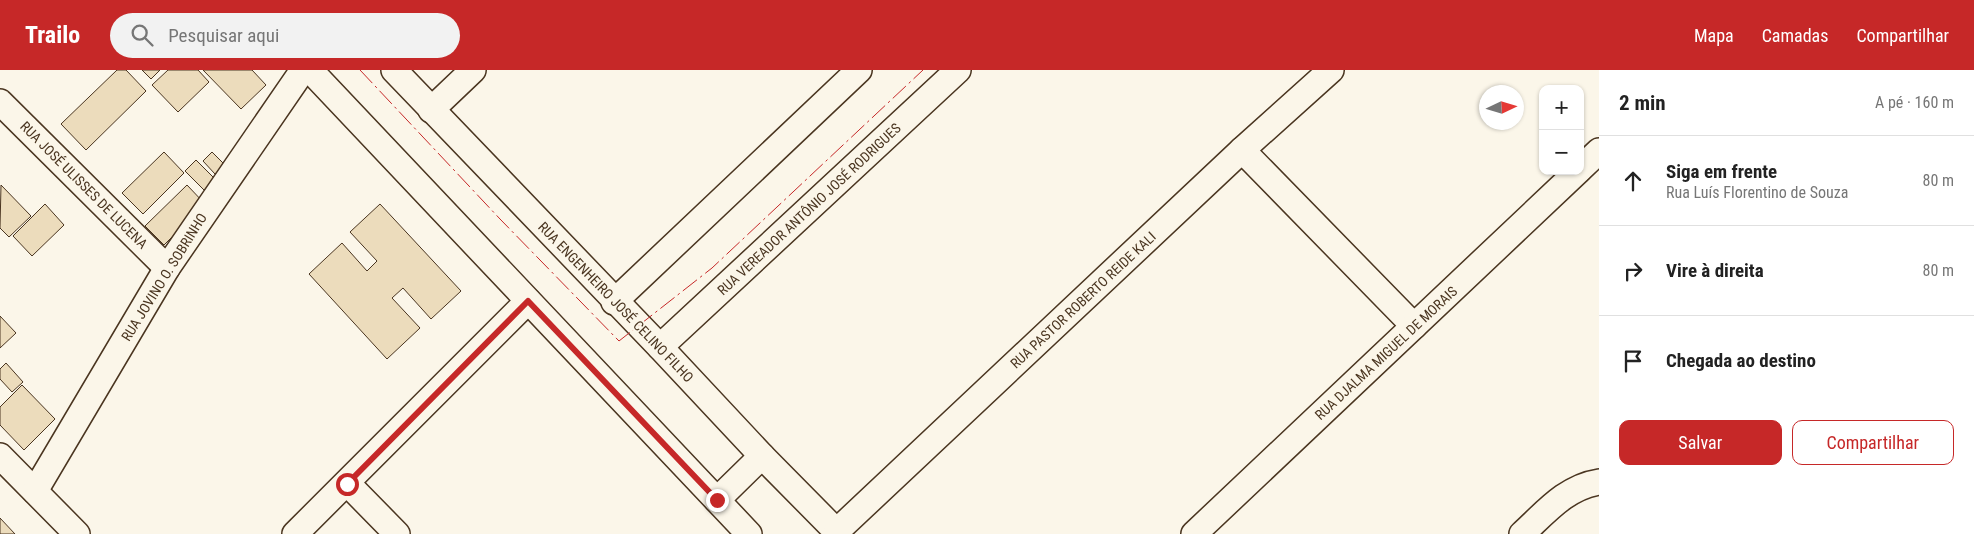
<!DOCTYPE html>
<html lang="pt">
<meta charset="utf-8">
<style>
body{margin:0;font-family:"Roboto Condensed",sans-serif;background:#f2f2f2;color:#222}
.controls{position:absolute;right:15px;top:15px;display:grid;overflow:hidden;border-radius:10px;box-shadow:0 1px 4px #0004}
.controls button{width:45px;height:45px;display:grid;place-items:center;padding:0;border:0;border-bottom:1px solid #e0e0e0;background:#fff;color:#222;font:25px sans-serif}
.compass{position:absolute;left:1479px;top:15px;width:45px;height:45px;border-radius:50%;background:#fff;box-shadow:0 1px 4px #0004;rotate:86deg}
.stop{position:absolute;width:15px;height:15px;margin:-11px;border:4px solid #c62828;border-radius:50%;background:#fff}
.stop.end{background:#c62828;border-color:#fff;box-shadow:0 1px 5px #0008}
.list{margin:0;padding:0;list-style:none}
h2{display:flex;justify-content:space-between;align-items:center;height:65px;margin:0;padding:0 20px;font-size:21px}
h2 small{font-size:16px;font-weight:400;color:#767676}
.list li{display:grid;grid-template-columns:32px 1fr auto;gap:15px;align-items:center;box-sizing:border-box;height:90px;padding:0 20px;border-top:1px solid #e0e0e0}
.list b{display:block;font-size:19px;white-space:nowrap}
.list p{margin:0;font-size:16px;white-space:nowrap;color:#767676}
.list em{font-size:16px;font-style:normal;color:#767676}
.actions{display:flex;gap:10px;padding:15px 20px}
.actions a{flex:1;padding:11px 0;border:1px solid #c62828;border-radius:10px;text-align:center;font-size:18px;color:#c62828}
.actions .main{background:#c62828;color:#fff}
.icon{flex:none;width:28px;height:28px;fill:none;stroke:currentColor;stroke-width:2;stroke-linecap:round;stroke-linejoin:round}
.map{position:relative;flex:none;width:1599px;height:464px;overflow:hidden}
header{display:flex;align-items:center;gap:30px;box-sizing:border-box;height:70px;padding:0 25px;background:#c62828;color:#fff}
header strong{font-size:24px}
nav{display:flex;gap:28px;margin-inline-start:auto;font-size:18px}
.search{width:350px;height:45px;background:#f2f2f2;display:flex;align-items:center;gap:12px;box-sizing:border-box;padding:0 18px;border-radius:28px;color:#767676;font-size:19px}
main{display:flex}
aside{flex:1;background:#fff}
.map>svg:first-child{display:block}
.building{fill:#ecdcbc;stroke:#4a3520}
.lines{fill:none;stroke-linecap:round;stroke-linejoin:round}
.minor-casing{stroke:#4a3520;stroke-width:28}
.minor{stroke:#fbf6e9;stroke-width:25}
.power{stroke:#c62828;stroke-width:1;stroke-dasharray:18 4 2.5 4;stroke-linecap:butt}
.route{stroke:#c62828;stroke-width:6}
.labels{text-anchor:middle;stroke-width:4;stroke-linejoin:round;paint-order:stroke}
.street-label{font-size:14px;fill:#4a3520;stroke:#fbf6e9}
</style>
<header>
<strong>Trailo</strong>
<div class="search"><svg class="icon" aria-label="search" viewBox="0 0 24 24"><circle cx="10" cy="10" r="6"/><path d="M15 15l6 6"/></svg>Pesquisar aqui</div>
<nav><a>Mapa</a><a>Camadas</a><a>Compartilhar</a></nav>
</header>
<main>
<div class="map">
<svg width="1599" height="464" viewBox="0 0 1599 464">
<rect width="100%" height="100%" fill="#fbf6e9"/>
<g class="building">
<polygon points="117,0 126,0 146,21 86,80 61,54"/>
<polygon points="142,0 160,0 151,9"/>
<polygon points="168,0 198,0 209,12 178,42 152,15"/>
<polygon points="203,0 252,0 266,15 241,39"/>
<polygon points="164,82 184,103 143,144 122,123"/>
<polygon points="212,82 225,95 215,104 203,91"/>
<polygon points="196,90 215,109 204,120 185,101"/>
<polygon points="1,115 31,146 9,167 0,158"/>
<polygon points="187,115 205,134 164,175 145,156"/>
<polygon points="45,134 64,155 32,186 13,166"/>
<polygon points="380,134 461,221 431,249 403,218 392,228 420,258 387,289 309,204 342,173 367,201 377,191 350,162"/>
<polygon points="0,246 16,263 0,278"/>
<polygon points="6,293 23,312 12,322 0,309 0,299"/>
<polygon points="22,315 55,349 24,380 0,355 0,337"/>
<polygon points="0,448 15,464 0,464"/>
</g>
<g class="lines">
<g class="minor-casing">
<g id="minor">
<polyline points="310,0 749,464"/>
<polyline points="394,0 660,277 762,386 839,464"/>
<polyline points="0,32 167,198"/>
<polyline points="431,40 473,0"/>
<polyline points="1242,80 1414,256"/>
<polyline points="1580,99 1599,81"/>
<polyline points="614,232 859,0"/>
<polyline points="660,277 958,0"/>
<polyline points="0,386 77,464"/>
<polyline points="347,413 397,464"/>
<polyline points="35,421 167,198 303,0"/>
<polyline points="717,430 762,386"/>
<polyline points="837,461 1242,80 1331,0"/>
<polyline points="295,464 528,231"/>
<polyline points="1194,464 1578,101"/>
<path d="M1522 464C1545 443 1566 417 1599 412"/>
</g>
</g>
<use href="#minor" class="minor"/>
<polyline class="power" points="360,0 500,149 619,271 712,198 923,0"/>
</g>
<g class="lines">
<polyline class="route" points="347,414 528,231 717,430"/>
</g>
<g class="labels">
<g class="street-label">
<text transform="translate(84 115) rotate(45)" y="5">RUA JOSÉ ULISSES DE LUCENA</text>
<text transform="translate(809 139) rotate(-43)" y="5">RUA VEREADOR ANTÔNIO JOSÉ RODRIGUES</text>
<text transform="translate(164 207) rotate(-58)" y="5">RUA JOVINO O. SOBRINHO</text>
<text transform="translate(1083 230) rotate(-43)" y="5">RUA PASTOR ROBERTO REIDE KALI</text>
<text transform="translate(616 232) rotate(46)" y="5">RUA ENGENHEIRO JOSÉ CELINO FILHO</text>
<text transform="translate(1386 283) rotate(-43)" y="5">RUA DJALMA MIGUEL DE MORAIS</text>
</g>
</g>
</svg>
<div class="controls">
<button>+</button>
<button>−</button>
</div>
<svg class="compass" viewBox="-18 -18 36 36"><path d="M0-13l5 13h-10z" fill="#e53935"/><path d="M0 13l5-13h-10z" fill="#767676"/></svg>
<div class="stop" style="left:347px;top:414px"></div>
<div class="stop end" style="left:717px;top:430px"></div>
</div>
<aside>
<h2>2 min<small>A pé · 160 m</small></h2>
<ul class="list">
<li><svg class="icon" aria-label="ahead" viewBox="0 0 24 24"><path d="M12 20V5M6 11l6-6 6 6"/></svg><div><b>Siga em frente</b><p>Rua Luís Florentino de Souza</p></div><em>80 m</em></li>
<li><svg class="icon" aria-label="right" viewBox="0 0 24 24"><path d="M7 20v-9h11M14 6l5 5-5 5"/></svg><div><b>Vire à direita</b></div><em>80 m</em></li>
<li><svg class="icon" aria-label="arrive" viewBox="0 0 24 24"><path d="M6 21V4h12l-3 4 3 4H6"/></svg><div><b>Chegada ao destino</b></div></li>
</ul>
<div class="actions"><a class="main">Salvar</a><a>Compartilhar</a></div>
</aside>
</main>
